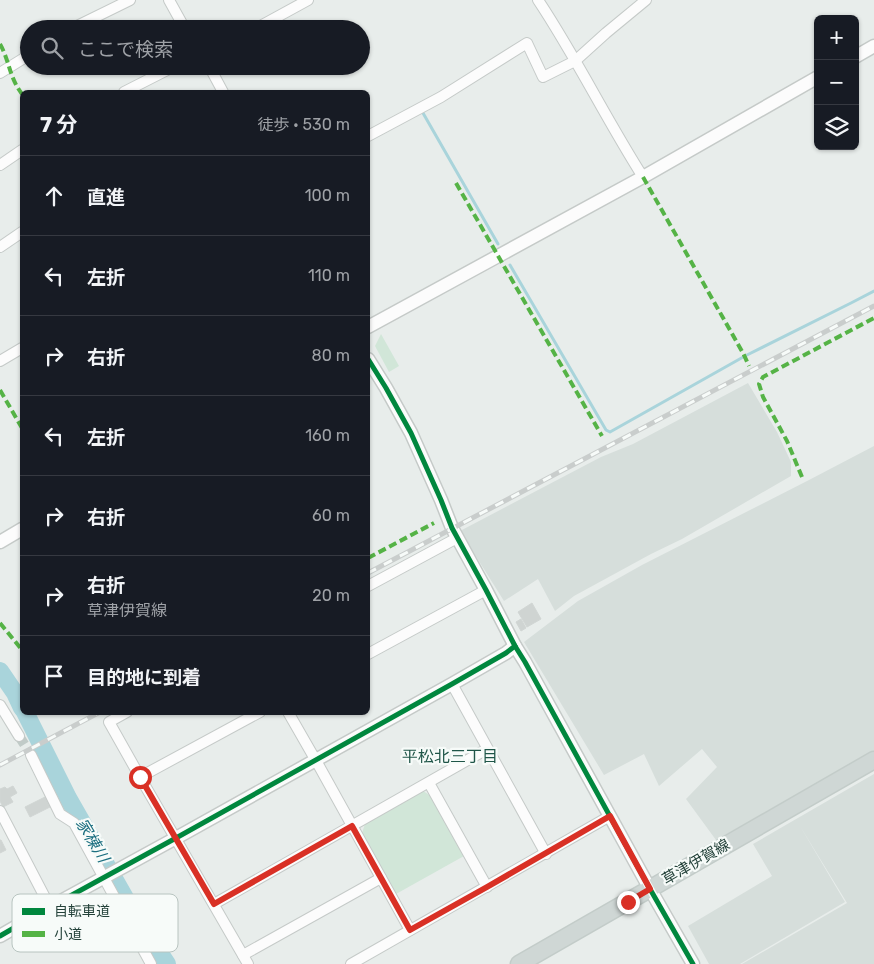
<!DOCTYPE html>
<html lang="ja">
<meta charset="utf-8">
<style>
body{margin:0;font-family:Rubik,"Noto Sans JP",sans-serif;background:#20242c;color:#f1f3f6}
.controls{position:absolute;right:15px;top:15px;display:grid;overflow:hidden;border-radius:8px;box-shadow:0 1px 4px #0004}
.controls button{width:45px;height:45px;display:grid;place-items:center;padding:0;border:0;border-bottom:1px solid #363941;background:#171b24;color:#f1f3f6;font:25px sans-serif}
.stop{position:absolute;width:15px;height:15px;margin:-11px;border:4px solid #d93025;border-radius:50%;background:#fff}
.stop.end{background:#d93025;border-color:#fff;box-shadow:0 1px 5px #0008}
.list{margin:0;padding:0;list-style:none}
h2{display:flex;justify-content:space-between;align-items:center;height:65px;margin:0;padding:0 20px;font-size:21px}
h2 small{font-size:16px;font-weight:400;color:#9ea1a6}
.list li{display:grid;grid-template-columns:32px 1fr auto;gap:15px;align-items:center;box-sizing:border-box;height:80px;padding:0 20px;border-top:1px solid #363941}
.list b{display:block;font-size:19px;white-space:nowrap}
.list p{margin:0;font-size:16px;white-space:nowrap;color:#9ea1a6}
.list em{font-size:16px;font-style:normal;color:#9ea1a6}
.icon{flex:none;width:28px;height:28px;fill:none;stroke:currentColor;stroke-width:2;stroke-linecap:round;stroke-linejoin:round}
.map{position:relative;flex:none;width:874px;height:964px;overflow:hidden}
.search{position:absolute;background:#171b24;box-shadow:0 1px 4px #0004;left:20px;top:20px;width:350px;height:55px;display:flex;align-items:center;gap:12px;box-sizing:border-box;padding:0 18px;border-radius:28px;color:#9ea1a6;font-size:19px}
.panel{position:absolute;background:#171b24;box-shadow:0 1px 4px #0004;left:20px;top:90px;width:350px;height:625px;border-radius:8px}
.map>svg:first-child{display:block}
.built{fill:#d6dedb}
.green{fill:#d1e6d8}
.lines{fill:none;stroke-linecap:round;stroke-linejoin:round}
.stream{stroke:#a9d4db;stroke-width:3}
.river{stroke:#a9d4db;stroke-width:18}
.building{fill:#cfd4d2;stroke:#d1d6d4}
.minor-tunnel{stroke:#c1cbc8;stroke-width:10;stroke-dasharray:10 5;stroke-linecap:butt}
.minor-casing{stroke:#c5cac8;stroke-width:12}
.tertiary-casing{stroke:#c5cac8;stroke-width:15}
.primary-casing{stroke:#c3ccc9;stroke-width:19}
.minor{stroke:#fcfcfc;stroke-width:10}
.tertiary{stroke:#fcfcfc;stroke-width:12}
.primary{stroke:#cfd7d5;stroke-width:16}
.rail-casing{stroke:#c9cdcc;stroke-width:5}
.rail{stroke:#f7fbf9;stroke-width:3;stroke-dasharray:9;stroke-linecap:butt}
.quiet{stroke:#55b346;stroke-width:4;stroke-dasharray:8 4;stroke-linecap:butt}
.cycleway-casing{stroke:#f7fbf9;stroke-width:8}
.cycleway{stroke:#00873e;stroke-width:5}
.route{stroke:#d93025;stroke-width:6}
.labels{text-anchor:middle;stroke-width:4.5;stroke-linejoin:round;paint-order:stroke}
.street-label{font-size:15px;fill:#24423a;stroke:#f7fbf9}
.neighbourhood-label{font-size:16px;fill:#1f5548;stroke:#f7fbf9}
.water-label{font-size:16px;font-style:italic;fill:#1c6f80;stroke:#f7fbf9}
.key{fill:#f7fbf9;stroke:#b8c4c0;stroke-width:1}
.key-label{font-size:14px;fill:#24423a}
</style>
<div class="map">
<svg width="874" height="964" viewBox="0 0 874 964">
<rect width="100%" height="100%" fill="#e8edeb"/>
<g class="built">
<polygon points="748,383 777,432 791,462 791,476 682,539 651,554 574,596 555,611 538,579 504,601 460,531 601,457 633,444"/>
<polygon points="874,446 874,751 716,840 686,799 717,767 702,749 659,786 644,754 604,775 524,642 578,601 642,565 809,480"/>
<polygon points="874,774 874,964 742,964 847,903 800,826 845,902 740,964 709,964 688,926 772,876 753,844"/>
</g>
<g class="green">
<polygon points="381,334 399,366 389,372 375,346"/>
<polygon points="423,791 431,796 464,856 396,894 362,833 365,824"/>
</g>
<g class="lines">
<g class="stream">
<polyline points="423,113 498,244"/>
<polyline points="510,265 606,430 610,432 745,356 851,303 874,291"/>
</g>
<g class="river">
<polyline points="0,671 15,693 22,708"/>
<polyline points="25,712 68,798 137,919 167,964"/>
</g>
</g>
<g class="building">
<polygon points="532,603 541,619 527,627 518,612"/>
<polygon points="521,619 526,628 521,631 516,622"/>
<polygon points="13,786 17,793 10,797 13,802 3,807 0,801 0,789 5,787 7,789"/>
<polygon points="45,797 50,807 30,817 25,807"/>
<polygon points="0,840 1,840 6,850 0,853"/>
</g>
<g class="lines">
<polyline class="minor-tunnel" points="19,736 31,755"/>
<g class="minor-casing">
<g id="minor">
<polyline points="169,0 185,29"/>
<path d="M538 0C576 57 606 119 643 177"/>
<polyline points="71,29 130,0"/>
<polyline points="255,29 308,0"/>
<polyline points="209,66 223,92"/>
<polyline points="0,73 29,55"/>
<polyline points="124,92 175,66"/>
<polyline points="368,136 441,97 527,43 543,77 575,61 606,33 646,0"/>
<polyline points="0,165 22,150"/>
<polyline points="0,247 22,232"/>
<polyline points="0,361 22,348"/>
<polyline points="368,586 457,538"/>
<polyline points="368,654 486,590"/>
<polyline points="452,684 546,854"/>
<polyline points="0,705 19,736"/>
<polyline points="127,712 109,722 140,777 248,964"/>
<polyline points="288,712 319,766 410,930"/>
<polyline points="31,755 60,814 74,823 151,964"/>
<polyline points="140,777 260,712"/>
<polyline points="429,783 487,887"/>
<polyline points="0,811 50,907"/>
<polyline points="214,904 487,749"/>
<polyline points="243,955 381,878"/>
<polyline points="351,964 610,816"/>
</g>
</g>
<g class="tertiary-casing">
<g id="tertiary">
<polyline points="855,57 874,46"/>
<polyline points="368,327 643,177 818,77"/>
<polyline points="368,359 386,388 411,433 441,500 452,528 486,590 515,646 525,662 650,889 693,964"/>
<polyline points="0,542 22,529"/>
<polyline points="0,936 50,907 176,838 452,684 506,653 515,646"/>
</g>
</g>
<g class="primary-casing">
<polyline id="primary" points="519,964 874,760"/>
</g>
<use href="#minor" class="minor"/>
<use href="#tertiary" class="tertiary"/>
<use href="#primary" class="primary"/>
<g class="rail-casing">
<g id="rail">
<polyline points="368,573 874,306"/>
<polyline points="0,765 100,712"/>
</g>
</g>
<use href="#rail" class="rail"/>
<g class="quiet">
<path d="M0 44C10 62 9 77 22 94"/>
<polyline points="643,177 743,353 749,366"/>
<polyline points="456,183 602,436"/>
<polyline points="0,390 22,428"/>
<polyline points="802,477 787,441 763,397 759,384 763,377 874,318"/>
<polyline points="368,558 434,523"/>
<polyline points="0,623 22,650"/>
</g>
<g class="cycleway-casing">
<g id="cycleway">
<polyline points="368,359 386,388 411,433 441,500 452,528 486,590 515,646 525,662 650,889 693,964"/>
<polyline points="0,936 50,907 176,838 452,684 506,653 515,646"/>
</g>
</g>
<use href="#cycleway" class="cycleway"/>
</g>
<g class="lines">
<polyline class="route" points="140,777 214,904 352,826 410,930 487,887 610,816 650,889 628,902"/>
</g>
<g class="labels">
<g class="street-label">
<text transform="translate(696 862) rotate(-30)" y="5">草津伊賀線</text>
</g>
<g class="neighbourhood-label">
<text x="450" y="762">平松北三丁目</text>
</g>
<g class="water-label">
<text transform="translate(93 840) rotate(59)" y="6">家棟川</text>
</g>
</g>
<rect x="12" y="894" width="166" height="58" rx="8" class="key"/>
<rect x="22" y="908" width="23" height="7" fill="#00873e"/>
<rect x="22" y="931" width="23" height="6" fill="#55b346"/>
<g class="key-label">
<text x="54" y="916">自転車道</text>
<text x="54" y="939">小道</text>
</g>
</svg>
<div class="controls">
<button>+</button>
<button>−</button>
<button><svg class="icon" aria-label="layers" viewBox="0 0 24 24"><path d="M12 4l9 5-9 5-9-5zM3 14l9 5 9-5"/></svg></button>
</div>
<div class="stop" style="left:140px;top:777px"></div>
<div class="stop end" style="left:628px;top:902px"></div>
<div class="search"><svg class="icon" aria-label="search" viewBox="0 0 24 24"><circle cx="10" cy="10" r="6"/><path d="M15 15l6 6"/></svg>ここで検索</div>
<section class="panel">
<h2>7 分<small>徒歩 · 530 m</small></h2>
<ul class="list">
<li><svg class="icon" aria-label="ahead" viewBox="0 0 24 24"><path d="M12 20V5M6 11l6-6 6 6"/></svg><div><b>直進</b></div><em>100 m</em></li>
<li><svg class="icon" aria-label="left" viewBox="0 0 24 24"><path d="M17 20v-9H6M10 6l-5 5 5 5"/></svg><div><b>左折</b></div><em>110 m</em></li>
<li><svg class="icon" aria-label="right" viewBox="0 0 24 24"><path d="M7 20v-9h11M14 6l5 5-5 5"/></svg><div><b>右折</b></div><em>80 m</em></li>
<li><svg class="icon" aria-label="left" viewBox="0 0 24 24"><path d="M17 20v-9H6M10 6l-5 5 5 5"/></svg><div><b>左折</b></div><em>160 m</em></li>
<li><svg class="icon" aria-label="right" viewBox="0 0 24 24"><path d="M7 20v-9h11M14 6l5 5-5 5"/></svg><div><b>右折</b></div><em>60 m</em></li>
<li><svg class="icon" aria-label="right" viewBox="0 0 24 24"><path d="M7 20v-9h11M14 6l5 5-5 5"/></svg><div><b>右折</b><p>草津伊賀線</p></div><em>20 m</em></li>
<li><svg class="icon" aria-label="arrive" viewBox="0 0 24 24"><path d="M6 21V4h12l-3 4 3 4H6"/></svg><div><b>目的地に到着</b></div></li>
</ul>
</section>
</div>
